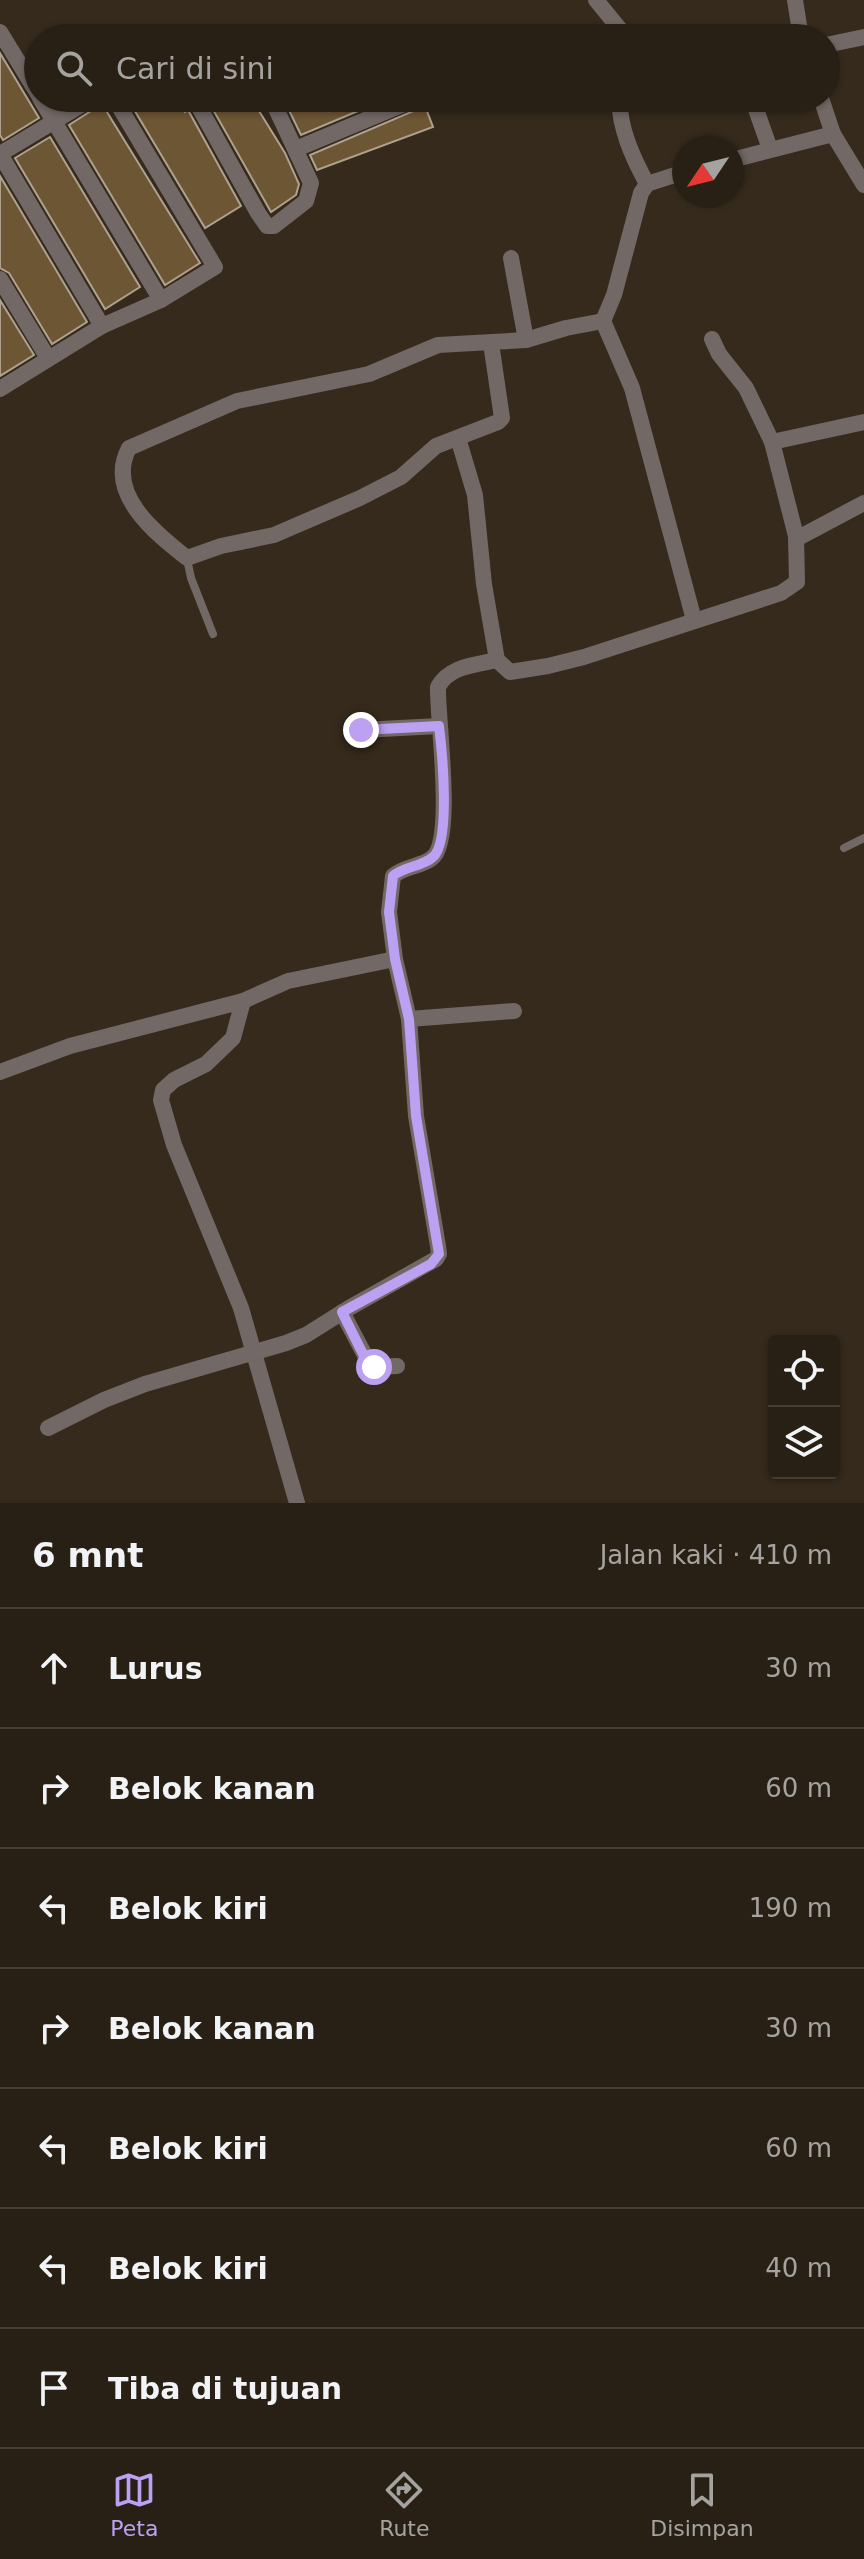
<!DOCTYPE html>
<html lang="id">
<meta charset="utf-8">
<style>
body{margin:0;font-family:"DejaVu Sans",sans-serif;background:#342d22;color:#f1f3f6}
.controls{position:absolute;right:24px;bottom:24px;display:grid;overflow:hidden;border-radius:8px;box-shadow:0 2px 6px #0004}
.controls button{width:72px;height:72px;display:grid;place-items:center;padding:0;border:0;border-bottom:2px solid #443e34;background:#282015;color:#f1f3f6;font:40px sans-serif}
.compass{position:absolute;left:672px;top:136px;width:72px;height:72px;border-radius:50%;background:#282015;box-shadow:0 2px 6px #0004;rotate:235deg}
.stop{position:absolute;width:24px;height:24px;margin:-18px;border:6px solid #bca0f2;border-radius:50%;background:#fff}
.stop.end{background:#bca0f2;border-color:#fff;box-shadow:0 2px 8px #0008}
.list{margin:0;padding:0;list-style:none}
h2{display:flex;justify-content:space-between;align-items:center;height:104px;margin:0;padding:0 32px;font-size:34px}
h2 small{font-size:26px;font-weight:400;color:#a5a3a0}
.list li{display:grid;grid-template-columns:52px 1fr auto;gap:24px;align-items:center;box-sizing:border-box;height:120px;padding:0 32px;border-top:2px solid #443e34}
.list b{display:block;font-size:30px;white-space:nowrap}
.list em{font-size:26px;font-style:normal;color:#a5a3a0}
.icon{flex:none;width:44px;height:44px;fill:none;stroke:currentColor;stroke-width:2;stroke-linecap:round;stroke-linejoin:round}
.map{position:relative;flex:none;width:864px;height:1503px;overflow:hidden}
.search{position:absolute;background:#282015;box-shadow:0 2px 6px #0004;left:24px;right:24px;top:24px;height:88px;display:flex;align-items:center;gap:20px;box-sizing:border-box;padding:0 28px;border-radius:44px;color:#a5a3a0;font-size:30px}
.sheet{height:944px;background:#282015}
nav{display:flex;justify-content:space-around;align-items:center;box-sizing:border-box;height:112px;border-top:2px solid #443e34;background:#282015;font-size:22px;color:#a5a3a0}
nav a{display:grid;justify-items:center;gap:4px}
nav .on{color:#bca0f2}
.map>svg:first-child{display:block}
.building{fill:#6d5634;stroke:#aea28f;stroke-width:2}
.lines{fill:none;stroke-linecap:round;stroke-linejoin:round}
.service{stroke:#726865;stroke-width:8}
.minor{stroke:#726865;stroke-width:16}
.route{stroke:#bca0f2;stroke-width:10}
</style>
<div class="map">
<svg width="864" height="1503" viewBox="0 0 864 1503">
<rect width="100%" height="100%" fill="#352a1c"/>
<g class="building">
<polygon points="0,53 39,118 3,140 0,135"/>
<polygon points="127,98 177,98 185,112 188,110 241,206 205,228"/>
<polygon points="251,98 285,153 299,184 296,195 271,212 207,99"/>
<polygon points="283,98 389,98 301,135"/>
<polygon points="102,104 200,263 165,285 69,125"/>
<polygon points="425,106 433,127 317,170 310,155"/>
<polygon points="50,137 140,287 105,309 15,158"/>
<polygon points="0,176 87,322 52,344 9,273 0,268"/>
<polygon points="0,300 34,355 0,376"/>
</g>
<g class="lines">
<g class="service">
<polyline points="187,559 191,578 213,634"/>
<polyline points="844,848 864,838"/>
</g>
<g class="minor">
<polyline points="596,0 627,38"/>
<polyline points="795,0 801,38"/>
<polyline points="0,32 38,94"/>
<polyline points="398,38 403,38"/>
<polyline points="708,38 718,38"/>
<polyline points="826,45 864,37"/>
<polyline points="40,98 161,300"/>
<polyline points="194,98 258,213 267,226 274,226 306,201 311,183 271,98"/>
<path d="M619 98C620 130 632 156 647 184"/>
<polyline points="752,98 770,149"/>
<polyline points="821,98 833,134"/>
<polyline points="296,149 418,98"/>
<polyline points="0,154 102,326"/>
<polyline points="0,154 93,98"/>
<polyline points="732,160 833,134 864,185"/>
<polyline points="511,258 526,340"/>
<polyline points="0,279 48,358"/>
<polyline points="603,321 632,388 694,620"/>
<polyline points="603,321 614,295 641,193 647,184 684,172"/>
<polyline points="712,339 719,354 746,388 772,442"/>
<path d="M491 343 502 418 498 422 436 446 401 477 360 498 274 535 221 546 187 558C155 533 105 493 129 448L237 401 369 374 438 345 526 340 566 328 603 321"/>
<polyline points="0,389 102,326 161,300 215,267 114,98"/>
<polyline points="864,422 772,442 796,536 800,537 864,503"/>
<polyline points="458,438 475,495 484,584 497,660 510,672 548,666 584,657 781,593 797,582 796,536"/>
<polyline points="361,730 439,726"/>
<polyline points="243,1001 233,1038 206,1064 174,1080 163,1090 161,1100 174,1145 241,1308 297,1503"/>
<polyline points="409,1019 514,1011"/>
<polyline points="0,1072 70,1046 243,1001 288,981 395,959"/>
<polyline points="342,1312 369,1363 374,1367 397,1366"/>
<path d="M48 1428 104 1400 145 1384 286 1343 306 1335 349 1308 436 1259 439 1254 438 1246 416 1116 409 1019 395 959 389 912 393 876C404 866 421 867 432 858 455 841 437 718 438 687 449 666 475 665 497 660"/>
</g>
</g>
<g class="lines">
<path class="route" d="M361 730 439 726C442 750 451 842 433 857 422 867 404 866 393 876L389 912 395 959 409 1019 416 1116 439 1254 431 1264 342 1312 364 1356 374 1367"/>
</g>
</svg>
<div class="controls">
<button><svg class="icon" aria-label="locate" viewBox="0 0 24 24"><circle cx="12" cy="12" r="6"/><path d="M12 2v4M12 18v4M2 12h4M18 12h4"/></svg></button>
<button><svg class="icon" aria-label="layers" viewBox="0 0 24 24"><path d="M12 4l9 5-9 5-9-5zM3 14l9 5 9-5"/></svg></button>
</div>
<svg class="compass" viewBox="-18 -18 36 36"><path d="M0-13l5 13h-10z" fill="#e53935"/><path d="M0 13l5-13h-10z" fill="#a5a3a0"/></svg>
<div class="stop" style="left:374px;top:1367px"></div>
<div class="stop end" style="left:361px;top:730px"></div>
<div class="search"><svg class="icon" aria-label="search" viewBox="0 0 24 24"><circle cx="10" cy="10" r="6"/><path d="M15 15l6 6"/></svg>Cari di sini</div>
</div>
<section class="sheet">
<h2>6 mnt<small>Jalan kaki · 410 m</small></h2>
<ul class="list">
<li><svg class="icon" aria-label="ahead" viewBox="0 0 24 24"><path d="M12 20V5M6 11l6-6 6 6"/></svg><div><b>Lurus</b></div><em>30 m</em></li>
<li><svg class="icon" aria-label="right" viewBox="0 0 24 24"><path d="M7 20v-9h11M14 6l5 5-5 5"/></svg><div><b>Belok kanan</b></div><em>60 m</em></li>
<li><svg class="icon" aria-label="left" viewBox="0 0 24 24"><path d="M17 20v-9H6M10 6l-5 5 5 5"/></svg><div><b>Belok kiri</b></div><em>190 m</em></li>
<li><svg class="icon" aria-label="right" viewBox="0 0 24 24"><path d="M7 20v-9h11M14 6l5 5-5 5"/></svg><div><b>Belok kanan</b></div><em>30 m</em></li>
<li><svg class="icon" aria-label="left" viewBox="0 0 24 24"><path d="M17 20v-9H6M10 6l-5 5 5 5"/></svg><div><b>Belok kiri</b></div><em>60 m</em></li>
<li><svg class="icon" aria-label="left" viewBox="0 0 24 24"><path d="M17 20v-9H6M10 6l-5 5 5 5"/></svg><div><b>Belok kiri</b></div><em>40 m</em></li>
<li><svg class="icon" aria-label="arrive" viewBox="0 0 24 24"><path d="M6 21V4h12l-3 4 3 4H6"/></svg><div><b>Tiba di tujuan</b></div></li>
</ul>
</section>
<nav>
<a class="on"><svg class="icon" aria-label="map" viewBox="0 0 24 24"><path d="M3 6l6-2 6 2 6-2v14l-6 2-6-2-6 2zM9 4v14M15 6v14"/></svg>Peta</a>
<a><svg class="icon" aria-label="directions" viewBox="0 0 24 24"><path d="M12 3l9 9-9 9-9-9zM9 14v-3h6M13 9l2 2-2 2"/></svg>Rute</a>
<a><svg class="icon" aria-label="saved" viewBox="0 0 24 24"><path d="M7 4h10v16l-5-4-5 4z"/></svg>Disimpan</a>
</nav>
